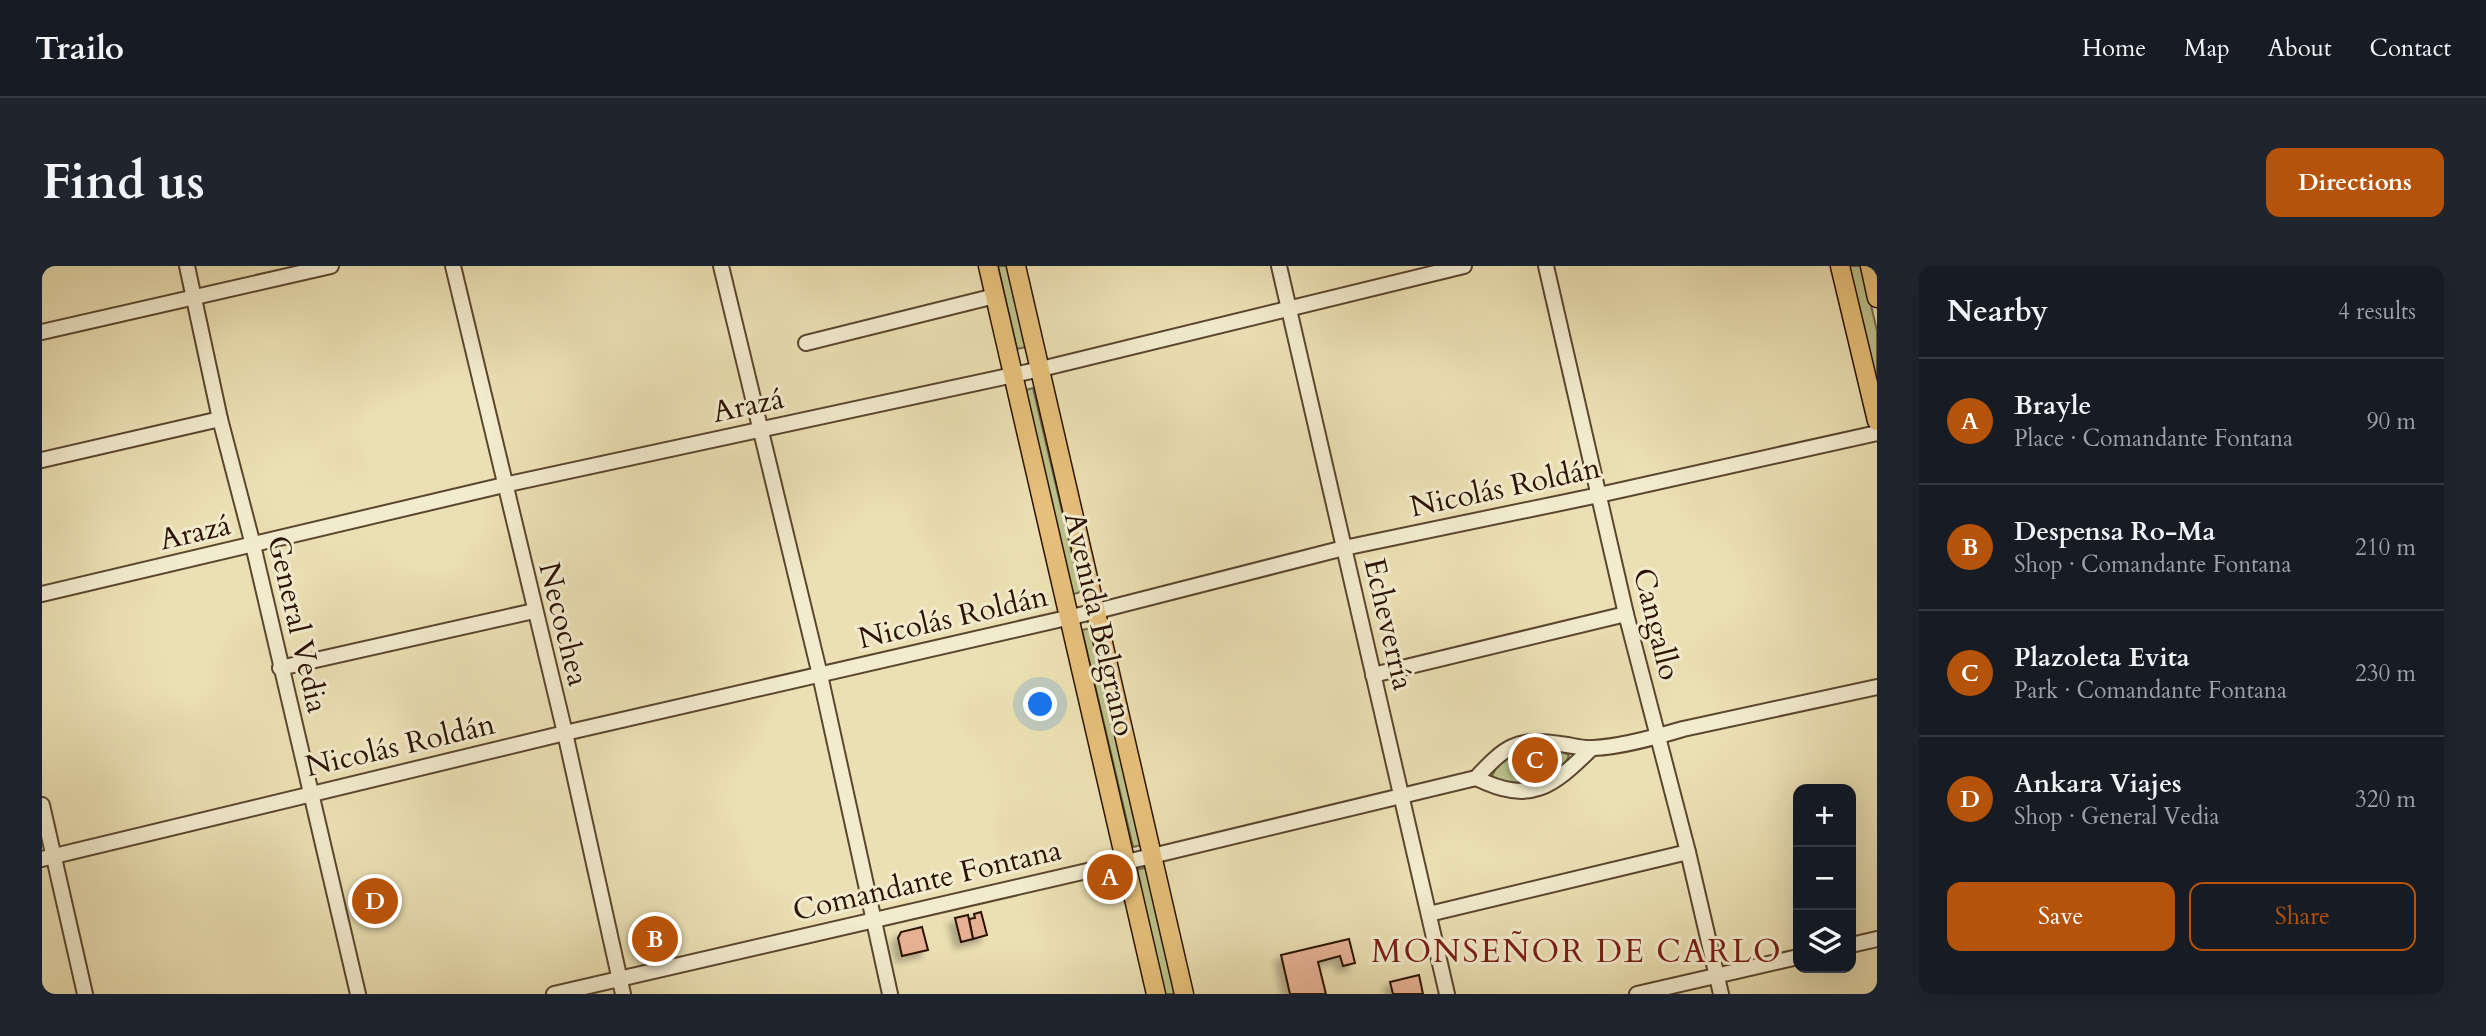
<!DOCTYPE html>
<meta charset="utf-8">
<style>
body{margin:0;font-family:Cardo,serif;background:#20242c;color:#f1f3f6}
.controls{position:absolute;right:21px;bottom:21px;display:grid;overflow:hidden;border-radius:14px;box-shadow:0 7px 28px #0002}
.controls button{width:63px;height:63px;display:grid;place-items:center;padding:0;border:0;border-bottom:2px solid #363941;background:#171b24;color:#f1f3f6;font:35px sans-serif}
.you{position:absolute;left:999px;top:439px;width:24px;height:24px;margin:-18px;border:5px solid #fff;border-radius:50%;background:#1a73e8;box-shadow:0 0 0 10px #1a73e833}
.badge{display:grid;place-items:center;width:46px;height:46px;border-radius:50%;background:#b45309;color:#fff;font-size:23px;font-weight:700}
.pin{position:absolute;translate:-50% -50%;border:4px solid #fff;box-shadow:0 2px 7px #0006}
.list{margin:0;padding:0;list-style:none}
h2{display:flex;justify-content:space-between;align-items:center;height:91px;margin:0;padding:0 28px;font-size:30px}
h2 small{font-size:23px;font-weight:400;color:#9ea1a6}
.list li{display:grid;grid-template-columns:46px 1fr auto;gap:21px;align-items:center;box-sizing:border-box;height:126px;padding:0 28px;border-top:2px solid #363941}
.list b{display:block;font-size:26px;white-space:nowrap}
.list p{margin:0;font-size:23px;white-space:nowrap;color:#9ea1a6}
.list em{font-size:23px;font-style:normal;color:#9ea1a6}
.actions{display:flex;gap:14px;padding:21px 28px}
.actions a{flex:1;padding:16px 0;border:2px solid #b45309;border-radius:14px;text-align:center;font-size:24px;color:#b45309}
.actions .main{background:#b45309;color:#fff}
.icon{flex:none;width:38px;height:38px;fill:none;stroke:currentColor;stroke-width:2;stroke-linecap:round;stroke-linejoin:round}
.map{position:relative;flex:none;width:1835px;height:728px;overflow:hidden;border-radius:14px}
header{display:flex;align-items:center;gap:42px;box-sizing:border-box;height:98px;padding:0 35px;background:#171b24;border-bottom:2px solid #363941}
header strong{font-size:33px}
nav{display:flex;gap:38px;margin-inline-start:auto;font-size:24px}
.intro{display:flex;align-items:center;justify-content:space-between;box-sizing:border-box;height:168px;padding:0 42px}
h1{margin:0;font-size:49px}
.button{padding:18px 32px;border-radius:14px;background:#b45309;color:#fff;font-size:24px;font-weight:700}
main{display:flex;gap:42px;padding:0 42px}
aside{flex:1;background:#171b24;border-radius:14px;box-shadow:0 7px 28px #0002}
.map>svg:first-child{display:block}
.green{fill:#bbc18a;stroke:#736a46;stroke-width:2}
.building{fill:#e6b193;stroke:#2b1202;stroke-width:2;filter:url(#shadow)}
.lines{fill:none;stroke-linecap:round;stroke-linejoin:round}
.minor-casing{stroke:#5b462e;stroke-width:18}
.major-casing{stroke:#2b1202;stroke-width:21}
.minor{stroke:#f2ebce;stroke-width:14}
.major{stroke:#e6c07a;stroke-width:18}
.labels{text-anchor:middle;stroke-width:6;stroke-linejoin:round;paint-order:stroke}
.street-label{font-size:30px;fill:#2b1202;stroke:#f2ebce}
.neighbourhood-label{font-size:32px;letter-spacing:2px;fill:#7a1f14;stroke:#f2ebce}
</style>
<header>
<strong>Trailo</strong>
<nav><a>Home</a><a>Map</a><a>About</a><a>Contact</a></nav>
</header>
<div class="intro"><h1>Find us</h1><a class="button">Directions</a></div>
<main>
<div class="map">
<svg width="1835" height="728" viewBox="0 0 1835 728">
<defs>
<filter id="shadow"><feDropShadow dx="-6" dy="6" stdDeviation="3.5" flood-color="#0004"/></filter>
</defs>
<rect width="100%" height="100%" fill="#ebe0b3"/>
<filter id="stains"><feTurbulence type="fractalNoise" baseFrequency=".00286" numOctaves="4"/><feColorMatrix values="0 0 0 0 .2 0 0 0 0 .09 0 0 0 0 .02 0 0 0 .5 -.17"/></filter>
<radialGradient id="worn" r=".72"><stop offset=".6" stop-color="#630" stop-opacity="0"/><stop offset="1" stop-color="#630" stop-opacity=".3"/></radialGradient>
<g class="green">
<polygon points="956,0 965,0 984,81 975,83"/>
<polygon points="1807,0 1820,0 1835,65 1835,125"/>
<polygon points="991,122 1039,326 1028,329 980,125"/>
<polygon points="1049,362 1100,579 1091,581 1040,364"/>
<path d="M1508 480 1527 489C1516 519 1476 523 1449 512 1461 484 1481 483 1508 480Z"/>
<polygon points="1106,601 1136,728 1122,728 1093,604"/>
</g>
<g class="building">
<polygon points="939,646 945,669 931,673 927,653 933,652 932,648"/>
<polygon points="926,649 931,673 919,676 913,652"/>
<polygon points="880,661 886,684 860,690 856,672 859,666"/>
<polygon points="1307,673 1313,697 1301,700 1298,690 1276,696 1284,728 1248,728 1239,689"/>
<polygon points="1377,709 1381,728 1351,728 1348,716"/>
</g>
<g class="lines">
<g class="minor-casing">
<g id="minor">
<polyline points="145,0 178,153 211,279 316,728"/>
<polyline points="411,0 523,467 581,728"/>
<polyline points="679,0 778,409 848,728"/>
<polyline points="1237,0 1405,728"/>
<polyline points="1504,0 1584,348 1646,586 1679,728"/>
<polyline points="0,66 289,0"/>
<polyline points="764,77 953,30"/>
<polyline points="0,194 178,153"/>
<polyline points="0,328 462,219 999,103 1422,0"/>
<polyline points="238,402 492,345"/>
<polyline points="1331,409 1584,348"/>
<path d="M1434 512C1489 539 1510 521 1550 482"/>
<polyline points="0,539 43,728"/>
<polyline points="0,593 523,467 1055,345 1302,282 1557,229 1835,167"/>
<polyline points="1387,648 1646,586"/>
<polyline points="1809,679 1835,673"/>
<path d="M512 728 1110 590 1434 512C1463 481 1474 471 1518 478 1529 479 1540 483 1551 482 1579 481 1614 471 1641 463L1835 421"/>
<polyline points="1595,728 1756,691"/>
</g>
</g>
<g class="major-casing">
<g id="major">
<polyline points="946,0 1114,728"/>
<polyline points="974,0 1142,728"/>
<polyline points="1798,0 1835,155"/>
<polyline points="1828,0 1835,32"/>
</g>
</g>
<use href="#minor" class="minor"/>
<use href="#major" class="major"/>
</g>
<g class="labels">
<g class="street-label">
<text transform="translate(706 139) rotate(-12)" y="10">Arazá</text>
<text transform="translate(1463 221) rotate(-12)" y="10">Nicolás Roldán</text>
<text transform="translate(153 266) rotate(-13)" y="10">Arazá</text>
<text transform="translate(911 351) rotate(-13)" y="10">Nicolás Roldán</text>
<text transform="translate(256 358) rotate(77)" y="10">General Vedia</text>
<text transform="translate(522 358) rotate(76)" y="10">Necochea</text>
<text transform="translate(1058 358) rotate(77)" y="10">Avenida Belgrano</text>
<text transform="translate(1347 358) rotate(77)" y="10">Echeverría</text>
<text transform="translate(1615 358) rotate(76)" y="10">Cangallo</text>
<text transform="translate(358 479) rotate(-13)" y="10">Nicolás Roldán</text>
<text transform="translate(885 614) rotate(-13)" y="10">Comandante Fontana</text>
</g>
<g class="neighbourhood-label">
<text x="1535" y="696">MONSEÑOR DE CARLO</text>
</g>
</g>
<rect width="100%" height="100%" filter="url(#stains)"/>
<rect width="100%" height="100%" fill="url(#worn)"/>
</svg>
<div class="controls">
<button>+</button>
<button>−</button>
<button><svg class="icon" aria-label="layers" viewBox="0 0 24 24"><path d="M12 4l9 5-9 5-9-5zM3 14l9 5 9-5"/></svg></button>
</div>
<div class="you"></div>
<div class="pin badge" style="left:1068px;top:611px">A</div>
<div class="pin badge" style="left:613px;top:673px">B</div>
<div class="pin badge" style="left:1493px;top:494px">C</div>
<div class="pin badge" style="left:333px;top:635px">D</div>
</div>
<aside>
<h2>Nearby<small>4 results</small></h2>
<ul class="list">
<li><span class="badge">A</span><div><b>Brayle</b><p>Place · Comandante Fontana</p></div><em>90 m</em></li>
<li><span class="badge">B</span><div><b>Despensa Ro-Ma</b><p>Shop · Comandante Fontana</p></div><em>210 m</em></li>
<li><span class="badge">C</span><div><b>Plazoleta Evita</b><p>Park · Comandante Fontana</p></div><em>230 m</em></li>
<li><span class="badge">D</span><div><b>Ankara Viajes</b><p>Shop · General Vedia</p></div><em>320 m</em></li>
</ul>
<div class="actions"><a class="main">Save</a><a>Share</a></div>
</aside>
</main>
